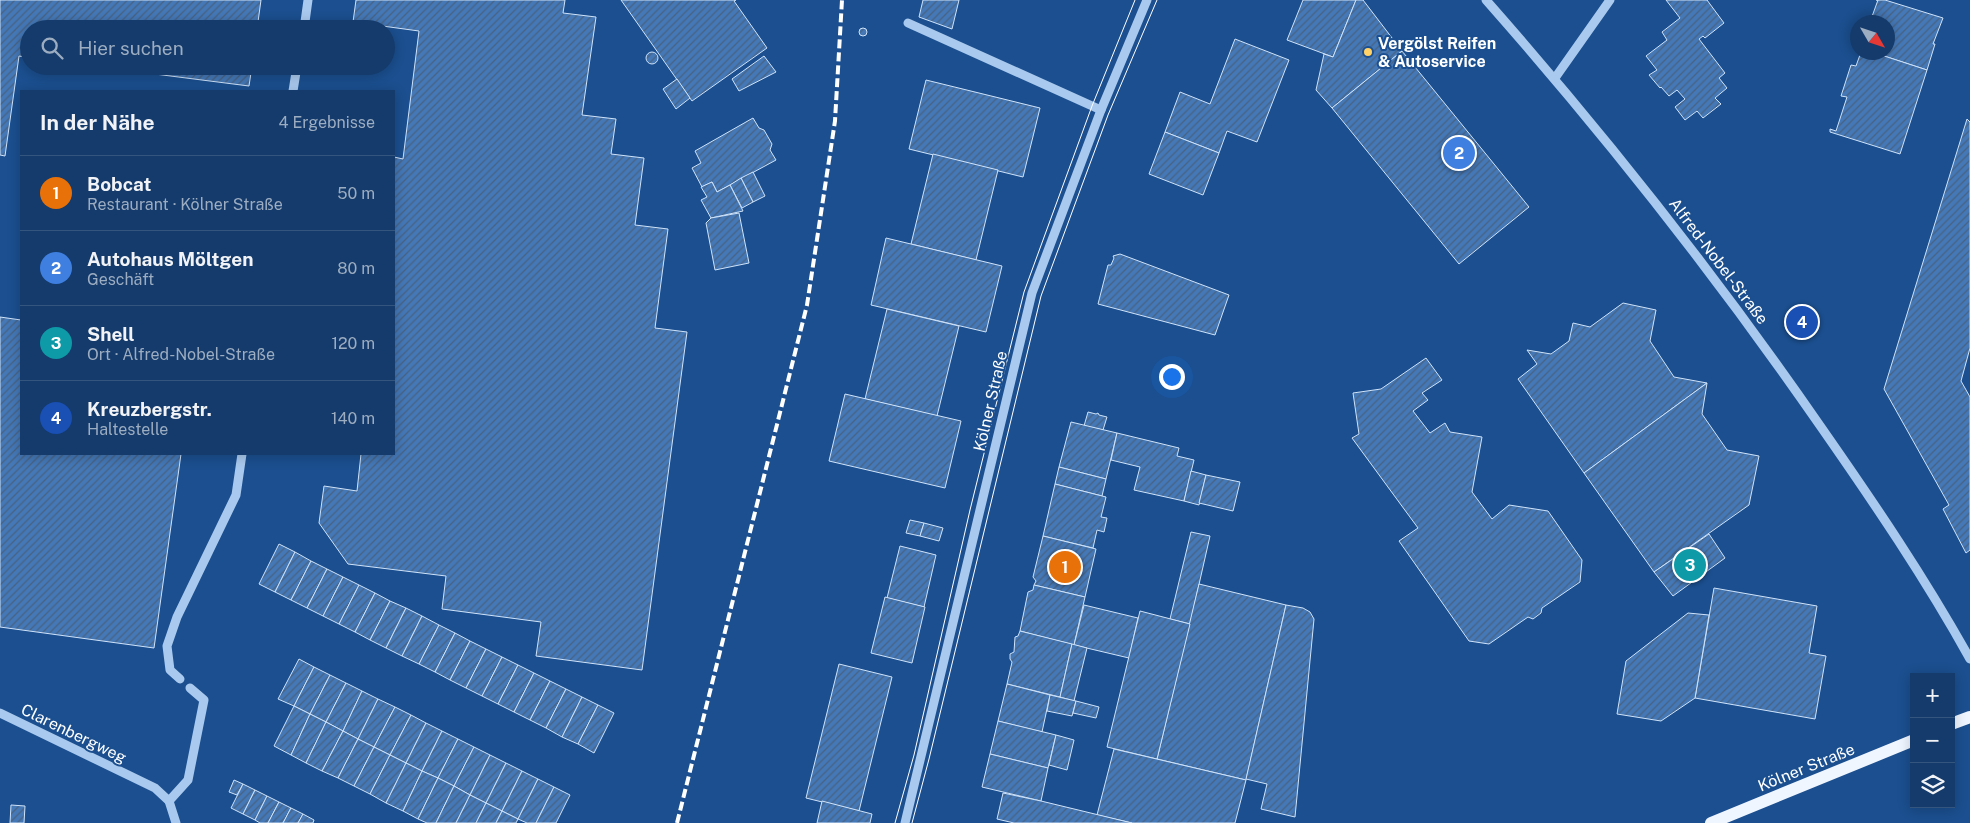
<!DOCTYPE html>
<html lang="de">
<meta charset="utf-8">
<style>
body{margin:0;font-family:"Public Sans",sans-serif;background:#1d4271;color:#f1f3f6}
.controls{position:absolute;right:15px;bottom:15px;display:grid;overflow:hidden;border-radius:0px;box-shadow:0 2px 12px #0003}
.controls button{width:45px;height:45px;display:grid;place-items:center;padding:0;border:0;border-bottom:1px solid #33557e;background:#143b6b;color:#f1f3f6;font:25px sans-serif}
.compass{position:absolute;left:1850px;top:15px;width:45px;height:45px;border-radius:50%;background:#143b6b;box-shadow:0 2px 12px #0003;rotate:129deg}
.you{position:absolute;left:1171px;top:376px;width:18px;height:18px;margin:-12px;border:4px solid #fff;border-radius:50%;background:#1a73e8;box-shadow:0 0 0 8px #1a73e833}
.badge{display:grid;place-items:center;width:32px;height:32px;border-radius:50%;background:#d6ab8b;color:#fff;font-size:16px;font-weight:700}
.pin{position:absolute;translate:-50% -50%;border:2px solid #fff;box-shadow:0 1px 5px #0006}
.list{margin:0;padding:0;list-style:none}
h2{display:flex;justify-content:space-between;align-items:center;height:65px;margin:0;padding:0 20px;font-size:21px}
h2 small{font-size:16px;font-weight:400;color:#9dadc1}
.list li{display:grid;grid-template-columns:32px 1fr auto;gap:15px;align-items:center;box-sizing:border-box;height:75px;padding:0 20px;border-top:1px solid #33557e}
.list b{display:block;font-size:19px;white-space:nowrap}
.list p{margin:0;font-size:16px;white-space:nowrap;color:#9dadc1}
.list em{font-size:16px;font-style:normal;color:#9dadc1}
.icon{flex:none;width:28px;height:28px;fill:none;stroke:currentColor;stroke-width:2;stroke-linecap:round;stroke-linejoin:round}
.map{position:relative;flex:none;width:1970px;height:823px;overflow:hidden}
.search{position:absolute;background:#143b6b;box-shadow:0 2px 12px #0003;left:20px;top:20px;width:375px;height:55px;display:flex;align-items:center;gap:12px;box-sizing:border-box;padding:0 18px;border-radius:28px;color:#9dadc1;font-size:19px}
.panel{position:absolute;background:#143b6b;box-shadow:0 2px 12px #0003;left:20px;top:90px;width:375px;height:365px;border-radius:0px}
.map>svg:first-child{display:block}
.building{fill:url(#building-hatch);stroke:#cfe3fa}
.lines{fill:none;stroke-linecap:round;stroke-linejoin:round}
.minor{stroke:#a9c9ee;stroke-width:9}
.major{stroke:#f0f6ff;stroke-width:12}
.tram{stroke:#fff;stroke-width:1}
.rail{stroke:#fff;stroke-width:4;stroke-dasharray:9 4;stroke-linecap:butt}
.poi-dot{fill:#ffd166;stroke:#1b4f8f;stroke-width:2}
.labels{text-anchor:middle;stroke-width:4;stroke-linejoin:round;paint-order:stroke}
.poi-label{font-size:16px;font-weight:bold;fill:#fff;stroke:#1b4f8f;text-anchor:start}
.street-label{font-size:16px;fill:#fff;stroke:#1b4f8f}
</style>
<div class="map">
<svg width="1970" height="823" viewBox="0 0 1970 823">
<defs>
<pattern id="building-hatch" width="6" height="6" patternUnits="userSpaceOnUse" patternTransform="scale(1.25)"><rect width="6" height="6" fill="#4478b7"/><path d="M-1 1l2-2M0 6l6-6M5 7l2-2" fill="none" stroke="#486282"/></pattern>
</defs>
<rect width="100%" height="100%" fill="#1b4f8f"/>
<g class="building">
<polygon points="0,0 261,0 257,29 29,29 29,58 19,56 5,156 0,155"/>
<polygon points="356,0 565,0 563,13 596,17 582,115 616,119 611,154 644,158 635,225 668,229 655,328 687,332 642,670 536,656 541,622 442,609 446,576 348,564 319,523 324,486 357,491 361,454 394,454 394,157 403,159 419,31 353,22"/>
<polygon points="621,0 736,0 734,1 767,48 692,101"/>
<polygon points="923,0 959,0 952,29 919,17"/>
<polygon points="1303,0 1356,0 1333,57 1287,40"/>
<polygon points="1356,0 1363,0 1402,51 1332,108 1316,90 1324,54 1333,57"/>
<polygon points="1666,0 1707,0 1724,23 1705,38 1703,36 1699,39 1725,73 1719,78 1727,88 1715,98 1721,104 1703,118 1697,111 1685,120 1675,107 1685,99 1677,90 1669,96 1661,87 1660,88 1649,75 1657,70 1646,56 1667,40 1662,32 1680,18"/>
<polygon points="1876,0 1885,0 1943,18 1933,44 1935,44 1927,70 1872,52 1888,52 1888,22 1870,22 1878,0"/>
<circle cx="863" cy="32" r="4"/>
<polygon points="1235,39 1289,60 1257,142 1227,131 1219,153 1165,132 1180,92 1210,104"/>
<polygon points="1402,51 1529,207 1459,264 1332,108"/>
<circle cx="652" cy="58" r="6"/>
<polygon points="1861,52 1872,52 1927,70 1900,154 1830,132 1830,129 1836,131 1847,97 1841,96 1851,65 1856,66"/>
<polygon points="764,56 776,72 739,91 732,79"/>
<polygon points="92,66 252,66 249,86"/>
<polygon points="677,79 690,98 676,109 663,89"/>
<polygon points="926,80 1040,108 1023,177 909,149"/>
<polygon points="753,118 759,128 764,130 772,144 770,150 776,160 717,192 712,182 702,187 692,168 701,163 695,151"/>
<polygon points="1967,119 1970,122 1970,348 1961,381 1970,397 1970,550 1966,553 1943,509 1949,505 1884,389"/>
<polygon points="1165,132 1219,153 1203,195 1149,174"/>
<polygon points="933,154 998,170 976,260 911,244"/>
<polygon points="753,172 765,196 753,202 741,178"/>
<polygon points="741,178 753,202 742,208 730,185"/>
<polygon points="712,182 717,192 730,185 743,211 711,218 701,200 707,197 701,187"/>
<polygon points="739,213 749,263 715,270 706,223 711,218"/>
<polygon points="886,238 1002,266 986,332 871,305"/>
<polygon points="1120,254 1229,295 1215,335 1098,304 1108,265 1111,265 1114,258 1113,256"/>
<polygon points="1623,303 1656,310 1650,341 1674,377 1707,383 1584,473 1518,379 1537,364 1527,350 1551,354 1569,341 1573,323 1590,327"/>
<polygon points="887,309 959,326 937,416 865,399"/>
<polygon points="0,317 21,320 21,454 181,454 154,648 0,627"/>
<polygon points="1426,358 1442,380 1422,393 1428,400 1413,411 1430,433 1445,423 1450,432 1482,437 1472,492 1492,519 1509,505 1548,511 1582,560 1580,582 1542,608 1541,613 1533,619 1528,617 1489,644 1469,641 1399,541 1418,528 1352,438 1359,434 1353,393 1381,389"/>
<polygon points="1707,383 1702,414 1727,450 1759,456 1749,505 1654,572 1584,473"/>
<polygon points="845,394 961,421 945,488 829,461"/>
<polygon points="1088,412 1096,414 1098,413 1099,415 1107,417 1103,430 1084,426"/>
<polygon points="1071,422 1117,433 1106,479 1059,467"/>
<polygon points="1117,433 1179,448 1177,456 1194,460 1184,501 1134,490 1140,467 1111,460"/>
<polygon points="1059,467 1106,479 1102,496 1055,484"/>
<polygon points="1191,471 1206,475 1199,505 1184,501"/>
<polygon points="1206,475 1240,482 1233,511 1199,503"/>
<polygon points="1055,484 1106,497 1101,517 1107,518 1104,532 1097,530 1093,548 1043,536"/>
<polygon points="910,520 924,523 920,536 906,533"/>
<polygon points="924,523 943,528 939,541 920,536"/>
<polygon points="1191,532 1210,536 1190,624 1170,619"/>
<polygon points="1709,534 1725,558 1673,596 1654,572"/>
<polygon points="1043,536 1096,549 1085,597 1034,585 1036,581 1033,577"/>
<polygon points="279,544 295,552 275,592 259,584"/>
<polygon points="900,546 936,555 924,607 887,598"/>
<polygon points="295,552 311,561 291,600 275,592"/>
<polygon points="311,561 327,569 307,608 291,600"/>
<polygon points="327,569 343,577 323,616 307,608"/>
<polygon points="343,577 359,585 339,624 323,616"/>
<polygon points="1199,584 1286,605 1246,780 1157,759"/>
<polygon points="359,585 375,593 355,632 339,624"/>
<polygon points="1034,585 1085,597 1074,645 1020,631 1028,592 1033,590"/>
<polygon points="1714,588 1817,606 1809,653 1826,656 1815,719 1695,698"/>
<polygon points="375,593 390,601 370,640 355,632"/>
<polygon points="885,597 925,607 912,663 871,653"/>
<polygon points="390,601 406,608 386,648 370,640"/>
<polygon points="1084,605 1138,618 1129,658 1074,645"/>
<polygon points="1286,605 1303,608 1310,612 1314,619 1295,817 1261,809 1267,784 1246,779"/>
<polygon points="406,608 422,616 402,656 386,648"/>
<polygon points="1140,611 1190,624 1157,759 1107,747"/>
<polygon points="1688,613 1709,615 1695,698 1661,721 1617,714 1626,661"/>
<polygon points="422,616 439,625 419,664 402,656"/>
<polygon points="439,625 455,633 435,672 419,664"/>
<polygon points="1020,631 1072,644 1060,697 1007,684 1012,662 1010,659 1010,654 1014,652 1015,637 1018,636"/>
<polygon points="455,633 470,641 450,680 435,672"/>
<polygon points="470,641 486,649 466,688 450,680"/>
<polygon points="1072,644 1087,648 1074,701 1060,697"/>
<polygon points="486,649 502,657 482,696 466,688"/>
<polygon points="502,657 518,665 498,704 482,696"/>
<polygon points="299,659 314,667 294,706 278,699"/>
<polygon points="839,664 892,677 859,811 806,798"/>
<polygon points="518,665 534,673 514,712 498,704"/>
<polygon points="314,667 330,675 310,714 294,706"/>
<polygon points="534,673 550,681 530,720 514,712"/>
<polygon points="330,675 346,683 326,722 310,714"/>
<polygon points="550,681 566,689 546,728 530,720"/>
<polygon points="346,683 362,691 343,731 326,722"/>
<polygon points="1007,684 1050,695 1042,732 998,721"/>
<polygon points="566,689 582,697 562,737 546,728"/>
<polygon points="362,691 378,699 358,739 343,731"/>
<polygon points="1050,695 1076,701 1072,716 1047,711"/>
<polygon points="582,697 598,705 578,744 562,737"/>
<polygon points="378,699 395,707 374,747 358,739"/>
<polygon points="1076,701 1099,707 1096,718 1073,713"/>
<polygon points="598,705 614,713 594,753 578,744"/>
<polygon points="294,706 310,714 291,755 274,746"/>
<polygon points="395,707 411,715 390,755 374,747"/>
<polygon points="310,714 326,722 306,763 291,755"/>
<polygon points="411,715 426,723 406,763 390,755"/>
<polygon points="998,721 1056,735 1048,768 990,754"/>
<polygon points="326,722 343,731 322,771 306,763"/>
<polygon points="426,723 442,731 422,771 406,763"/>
<polygon points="343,731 358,739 338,778 322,771"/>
<polygon points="442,731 458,739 438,778 422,771"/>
<polygon points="1056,735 1074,740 1067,770 1049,765"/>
<polygon points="358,739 374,747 354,786 338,778"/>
<polygon points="458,739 474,747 454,786 438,778"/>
<polygon points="374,747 390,755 370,794 354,786"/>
<polygon points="474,747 490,755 470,795 454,786"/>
<polygon points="1114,749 1246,780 1235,823 1132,823 1097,815"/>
<polygon points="990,754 1048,768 1041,801 982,787"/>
<polygon points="390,755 406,763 386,803 370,794"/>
<polygon points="490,755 506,763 486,803 470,795"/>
<polygon points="406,763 422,771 403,811 386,803"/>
<polygon points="506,763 522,771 502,811 486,803"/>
<polygon points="422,771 438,778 418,819 403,811"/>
<polygon points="522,771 538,779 518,819 502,811"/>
<polygon points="438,778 454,786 436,823 427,823 418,819"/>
<polygon points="538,779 554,787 536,823 527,823 518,819"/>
<polygon points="234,780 243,784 237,795 229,792"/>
<polygon points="243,784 255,790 243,814 231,808"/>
<polygon points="454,786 470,795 456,823 436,823"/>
<polygon points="554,787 570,795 556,823 536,823"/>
<polygon points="255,790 267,796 255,820 243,814"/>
<polygon points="1003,793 1041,801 1132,823 1014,823 997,819"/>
<polygon points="470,795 486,803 476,823 456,823"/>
<polygon points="267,796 279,802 268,823 260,823 255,820"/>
<polygon points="822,801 872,814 870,823 817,823"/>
<polygon points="279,802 291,808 283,823 268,823"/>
<polygon points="486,803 502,811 496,823 476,823"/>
<polygon points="11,805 25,806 24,823 10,823"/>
<polygon points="291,808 303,814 298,823 283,823"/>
<polygon points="502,811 518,819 516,823 496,823"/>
<polygon points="303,814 314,820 313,823 298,823"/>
</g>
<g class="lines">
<g class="minor">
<path d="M1486 0C1606 136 1718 278 1821 427 1874 503 1925 578 1970 659"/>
<polyline points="908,23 1101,110"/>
<polyline points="304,29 308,0"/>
<polyline points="1555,78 1610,0"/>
<polyline points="293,91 297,66"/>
<polyline points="180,679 170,670 167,646 177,617 236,495 242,454"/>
<polyline points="0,713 155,788 169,801 176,823"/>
<polyline points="169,801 188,780 204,700 190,688"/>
<polyline points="905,823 1032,293 1101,110 1147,0"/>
</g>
<g class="major">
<polyline points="1951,724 1970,717"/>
<polyline points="1711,823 1914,740"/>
</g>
<g class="tram">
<polyline points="895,823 914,755 970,510 1024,292 1092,106 1135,0"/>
<polyline points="912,823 929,759 1041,296 1108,115 1157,0"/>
</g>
<polyline class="rail" points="677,823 807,305 835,121 842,0"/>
</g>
<circle class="poi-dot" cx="1368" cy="52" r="5"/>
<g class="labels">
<g class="poi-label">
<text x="1378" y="49">Vergölst Reifen<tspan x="1378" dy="18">&amp; Autoservice</tspan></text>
</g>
<g class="street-label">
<text transform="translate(1719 261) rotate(53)" y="6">Alfred-Nobel-Straße</text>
<text transform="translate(990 401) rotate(-77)" y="6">Kölner Straße</text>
<text transform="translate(74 733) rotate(26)" y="6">Clarenbergweg</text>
<text transform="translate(1806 767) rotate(-22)" y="6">Kölner Straße</text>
</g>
</g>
</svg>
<div class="controls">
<button>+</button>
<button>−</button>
<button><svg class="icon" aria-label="layers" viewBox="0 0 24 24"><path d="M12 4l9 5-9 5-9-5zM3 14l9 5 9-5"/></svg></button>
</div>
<svg class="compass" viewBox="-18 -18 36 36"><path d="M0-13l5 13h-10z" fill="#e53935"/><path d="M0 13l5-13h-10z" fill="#9dadc1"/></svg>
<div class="you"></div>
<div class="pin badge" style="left:1065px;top:567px;background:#e8710a">1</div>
<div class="pin badge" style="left:1459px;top:153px;background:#3f7fe0">2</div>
<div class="pin badge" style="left:1690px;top:565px;background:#0f9aa8">3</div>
<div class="pin badge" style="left:1802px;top:322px;background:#1a4fb4">4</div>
<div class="search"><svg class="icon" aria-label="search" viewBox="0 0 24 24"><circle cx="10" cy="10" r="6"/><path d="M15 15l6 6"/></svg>Hier suchen</div>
<section class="panel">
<h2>In der Nähe<small>4 Ergebnisse</small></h2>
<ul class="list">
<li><span class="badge" style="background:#e8710a">1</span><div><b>Bobcat</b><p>Restaurant · Kölner Straße</p></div><em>50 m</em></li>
<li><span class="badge" style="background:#3f7fe0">2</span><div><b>Autohaus Möltgen</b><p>Geschäft</p></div><em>80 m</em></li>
<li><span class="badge" style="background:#0f9aa8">3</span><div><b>Shell</b><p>Ort · Alfred-Nobel-Straße</p></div><em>120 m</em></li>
<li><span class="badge" style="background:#1a4fb4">4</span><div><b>Kreuzbergstr.</b><p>Haltestelle</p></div><em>140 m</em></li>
</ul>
</section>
</div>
